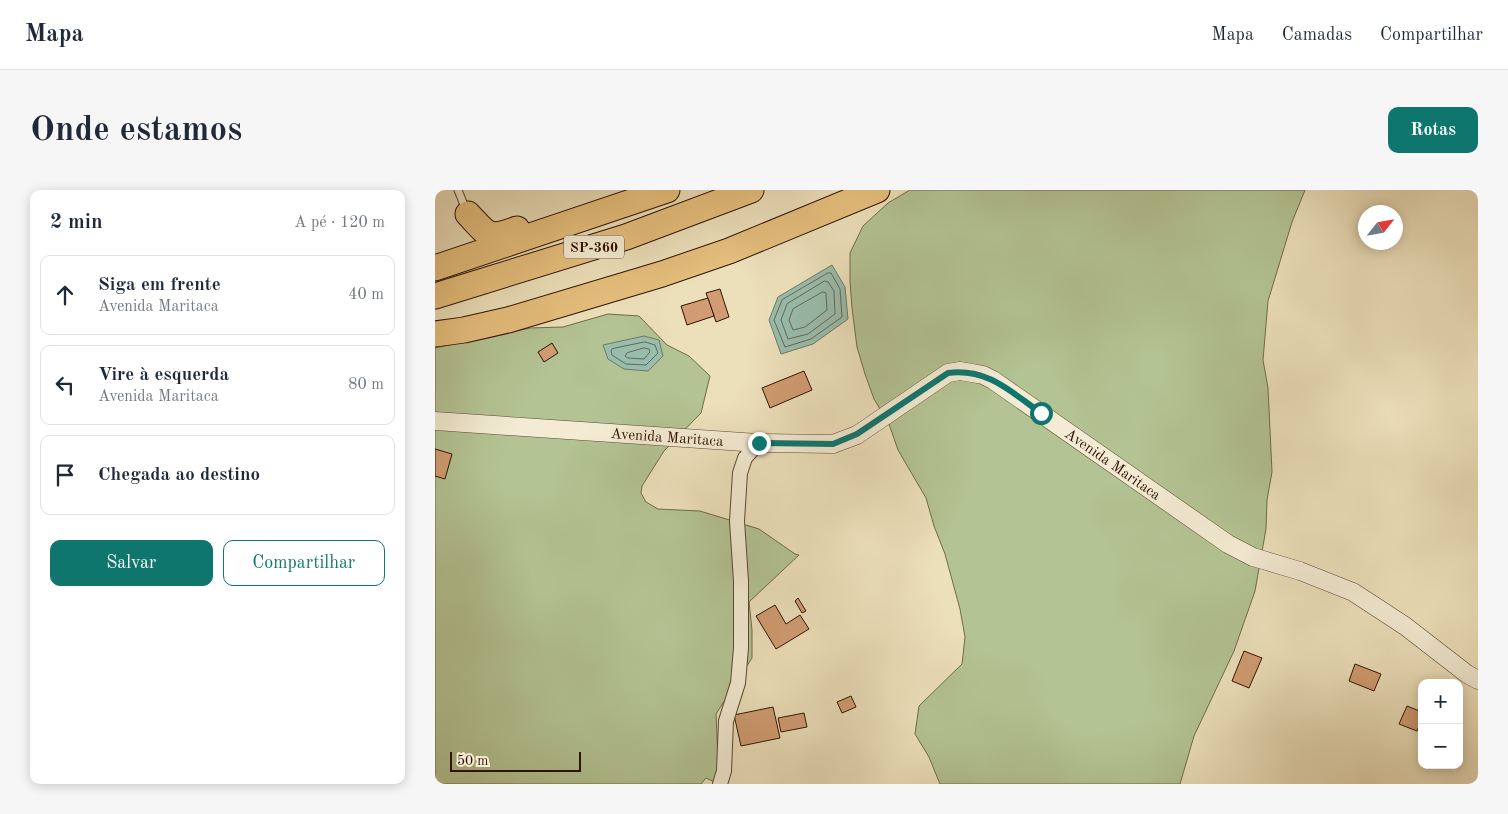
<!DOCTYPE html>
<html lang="pt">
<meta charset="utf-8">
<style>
body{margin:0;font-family:"Old Standard TT",serif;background:#f6f6f7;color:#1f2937}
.controls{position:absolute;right:15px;bottom:15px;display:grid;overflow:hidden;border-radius:10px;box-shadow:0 2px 12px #0003}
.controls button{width:45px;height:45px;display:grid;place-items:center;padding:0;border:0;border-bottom:1px solid #e0e1e3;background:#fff;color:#1f2937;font:25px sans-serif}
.compass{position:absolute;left:923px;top:15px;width:45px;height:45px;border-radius:50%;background:#fff;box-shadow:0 2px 12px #0003;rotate:59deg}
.scale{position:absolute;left:15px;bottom:12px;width:131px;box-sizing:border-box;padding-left:5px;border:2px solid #2f1200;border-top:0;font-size:14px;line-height:18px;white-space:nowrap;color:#2f1200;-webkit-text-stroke:4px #f3ebd3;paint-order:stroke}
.stop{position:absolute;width:15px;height:15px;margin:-11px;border:4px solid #0f766e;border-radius:50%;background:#fff}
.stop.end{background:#0f766e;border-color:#fff;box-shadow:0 1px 5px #0008}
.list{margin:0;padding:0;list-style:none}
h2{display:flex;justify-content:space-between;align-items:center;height:65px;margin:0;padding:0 20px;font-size:21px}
h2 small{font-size:16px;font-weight:400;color:#747a83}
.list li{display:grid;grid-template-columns:32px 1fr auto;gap:15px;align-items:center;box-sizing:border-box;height:80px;margin:0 10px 10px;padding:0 10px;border:1px solid #e0e1e3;border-radius:10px}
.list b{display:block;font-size:19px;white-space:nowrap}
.list p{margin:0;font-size:16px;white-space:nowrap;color:#747a83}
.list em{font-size:16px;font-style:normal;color:#747a83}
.actions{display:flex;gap:10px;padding:15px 20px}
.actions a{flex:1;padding:11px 0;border:1px solid #0f766e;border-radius:10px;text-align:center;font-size:18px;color:#0f766e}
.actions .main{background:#0f766e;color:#fff}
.icon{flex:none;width:28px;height:28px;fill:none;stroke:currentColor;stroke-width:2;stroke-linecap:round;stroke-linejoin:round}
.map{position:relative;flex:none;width:1043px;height:594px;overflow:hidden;border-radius:10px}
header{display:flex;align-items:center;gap:30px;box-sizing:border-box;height:70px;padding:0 25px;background:#fff;border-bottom:1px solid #e0e1e3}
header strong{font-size:24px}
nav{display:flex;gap:28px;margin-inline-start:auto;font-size:18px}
.intro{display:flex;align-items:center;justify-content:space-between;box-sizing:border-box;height:120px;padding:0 30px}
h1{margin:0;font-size:35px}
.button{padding:12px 22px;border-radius:10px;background:#0f766e;color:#fff;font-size:18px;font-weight:700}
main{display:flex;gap:30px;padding:0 30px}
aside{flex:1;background:#fff;border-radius:10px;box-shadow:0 2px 12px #0003}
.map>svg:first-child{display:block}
.green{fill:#b3c393;stroke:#716a4a}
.water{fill:#99bdad;stroke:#6f7968}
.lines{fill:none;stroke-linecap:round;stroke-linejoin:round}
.shore{stroke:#646856;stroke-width:1}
.building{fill:#d19c73;stroke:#2f1200}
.service-casing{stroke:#5e462f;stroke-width:9}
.minor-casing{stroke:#5e462f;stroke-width:16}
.tertiary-casing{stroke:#5e462f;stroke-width:19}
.motorway-casing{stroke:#2f1200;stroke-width:27}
.service{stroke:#f3ebd3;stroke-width:7}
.minor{stroke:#f3ebd3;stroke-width:14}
.tertiary{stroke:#f3ebd3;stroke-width:18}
.motorway{stroke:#e6c07e;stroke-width:25}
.route{stroke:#0f766e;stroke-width:6}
.labels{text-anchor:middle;stroke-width:4;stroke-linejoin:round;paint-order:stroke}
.shield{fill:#f3ebd3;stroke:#6a533f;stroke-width:1}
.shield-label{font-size:14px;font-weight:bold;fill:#2f1200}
.street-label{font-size:15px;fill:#2f1200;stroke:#f3ebd3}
</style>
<header>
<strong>Mapa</strong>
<nav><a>Mapa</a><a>Camadas</a><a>Compartilhar</a></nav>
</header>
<div class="intro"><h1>Onde estamos</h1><a class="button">Rotas</a></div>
<main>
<aside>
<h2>2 min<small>A pé · 120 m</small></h2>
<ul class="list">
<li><svg class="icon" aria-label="ahead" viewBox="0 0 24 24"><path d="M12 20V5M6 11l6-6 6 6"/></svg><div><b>Siga em frente</b><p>Avenida Maritaca</p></div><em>40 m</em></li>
<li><svg class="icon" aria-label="left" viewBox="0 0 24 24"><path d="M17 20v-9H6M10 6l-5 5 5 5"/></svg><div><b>Vire à esquerda</b><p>Avenida Maritaca</p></div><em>80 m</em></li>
<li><svg class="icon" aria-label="arrive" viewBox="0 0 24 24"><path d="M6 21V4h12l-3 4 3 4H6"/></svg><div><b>Chegada ao destino</b></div></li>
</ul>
<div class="actions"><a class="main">Salvar</a><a>Compartilhar</a></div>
</aside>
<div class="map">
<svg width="1043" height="594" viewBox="0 0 1043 594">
<rect width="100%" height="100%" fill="#ece0bb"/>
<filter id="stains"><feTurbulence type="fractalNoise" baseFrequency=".004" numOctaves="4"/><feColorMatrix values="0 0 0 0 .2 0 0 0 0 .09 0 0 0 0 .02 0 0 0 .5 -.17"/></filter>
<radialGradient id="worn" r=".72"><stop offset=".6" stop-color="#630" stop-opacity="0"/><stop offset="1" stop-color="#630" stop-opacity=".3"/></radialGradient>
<g class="green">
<polygon points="475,0 870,0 857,32 833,111 828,170 833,198 837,282 832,310 831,339 820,401 799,461 759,546 745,594 505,594 494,567 480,544 484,516 527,474 530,447 525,419 510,364 499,336 491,308 463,260 454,234 439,209 430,184 422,157 417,118 415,91 415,63 428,36 453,13"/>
<polygon points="173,124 204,126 232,155 254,166 275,186 266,223 229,261 207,296 206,303 211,312 223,319 265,321 324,339 360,364 364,365 314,412 317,440 317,468 281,524 284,594 271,588 266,594 0,594 0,158 95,138 128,137"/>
</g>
<g class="water">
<polygon points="397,75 410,97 413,129 378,154 346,164 334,130 343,107"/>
<polygon points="209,146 224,150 228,166 213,181 189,179 173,169 168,155"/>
</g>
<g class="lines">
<g class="shore">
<polygon points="393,83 396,83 405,99 407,127 376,149 350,157 339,130 347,110"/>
<polygon points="390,91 393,92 399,101 400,124 373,144 353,149 346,130 352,114"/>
<polygon points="388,102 391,103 392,120 370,137 358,140 354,130 358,119"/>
<polygon points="210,152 220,155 223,163 211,175 191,174 177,165 176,161 177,159"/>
<polygon points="209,158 214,159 215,162 209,169 193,168 190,166 192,163"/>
</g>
</g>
<g class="building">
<polygon points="285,99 294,127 281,132 271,103"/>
<polygon points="273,108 279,126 252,135 246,116"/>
<polygon points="117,153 123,163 109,172 103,162"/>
<polygon points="369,181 377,200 335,218 327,198"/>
<polygon points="0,259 17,264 10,289 0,286"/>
<polygon points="363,408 371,421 367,423 360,411"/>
<polygon points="340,415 351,434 365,425 374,439 341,459 321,426"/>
<polygon points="809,461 827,468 814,498 797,491"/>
<polygon points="920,474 946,484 939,501 914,491"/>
<polygon points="416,506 421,517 407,523 402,512"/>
<polygon points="972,516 987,522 987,530 982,541 964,534"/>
<polygon points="338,517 345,548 306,556 299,525"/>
<polygon points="369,523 372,537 346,542 343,528"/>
</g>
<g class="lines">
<g class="service-casing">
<polyline id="service" points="23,0 31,20"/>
</g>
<g class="minor-casing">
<polyline id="minor" points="285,594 289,581 291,531 303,493 306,458 306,391 302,331 305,283 310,268 323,253"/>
</g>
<g class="tertiary-casing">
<polyline id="tertiary" points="0,231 323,253 398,254 422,245 513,183 525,181 537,183 548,185 558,190 793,354 818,367 865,381 918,402 970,436 1032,484 1043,490"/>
</g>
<g class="motorway-casing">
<g id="motorway">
<path d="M33 24C53 45 52 50 82 39"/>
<polyline points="0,78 232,0"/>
<polyline points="0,106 191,47 316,0"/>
<polyline points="0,144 29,140 73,130 227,84 294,61 442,0"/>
</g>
</g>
<use href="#service" class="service"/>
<use href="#minor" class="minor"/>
<use href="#tertiary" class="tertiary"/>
<use href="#motorway" class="motorway"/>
</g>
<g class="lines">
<path class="route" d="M324 253 398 254 422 244 513 183C553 178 576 202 606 223"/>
</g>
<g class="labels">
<rect class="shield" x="129" y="45.5" width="60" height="23" rx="4"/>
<g class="shield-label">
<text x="159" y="62">SP-360</text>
</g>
<g class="street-label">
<text transform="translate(232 247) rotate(4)" y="5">Avenida Maritaca</text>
<text transform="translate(678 274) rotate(35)" y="5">Avenida Maritaca</text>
</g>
</g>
<rect width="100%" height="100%" filter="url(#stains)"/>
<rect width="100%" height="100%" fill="url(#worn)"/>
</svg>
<div class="controls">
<button>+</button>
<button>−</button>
</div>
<svg class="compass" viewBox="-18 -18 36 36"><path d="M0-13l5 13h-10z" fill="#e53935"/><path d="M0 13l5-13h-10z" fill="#747a83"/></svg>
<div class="scale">50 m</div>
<div class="stop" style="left:606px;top:223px"></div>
<div class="stop end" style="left:324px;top:253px"></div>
</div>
</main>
